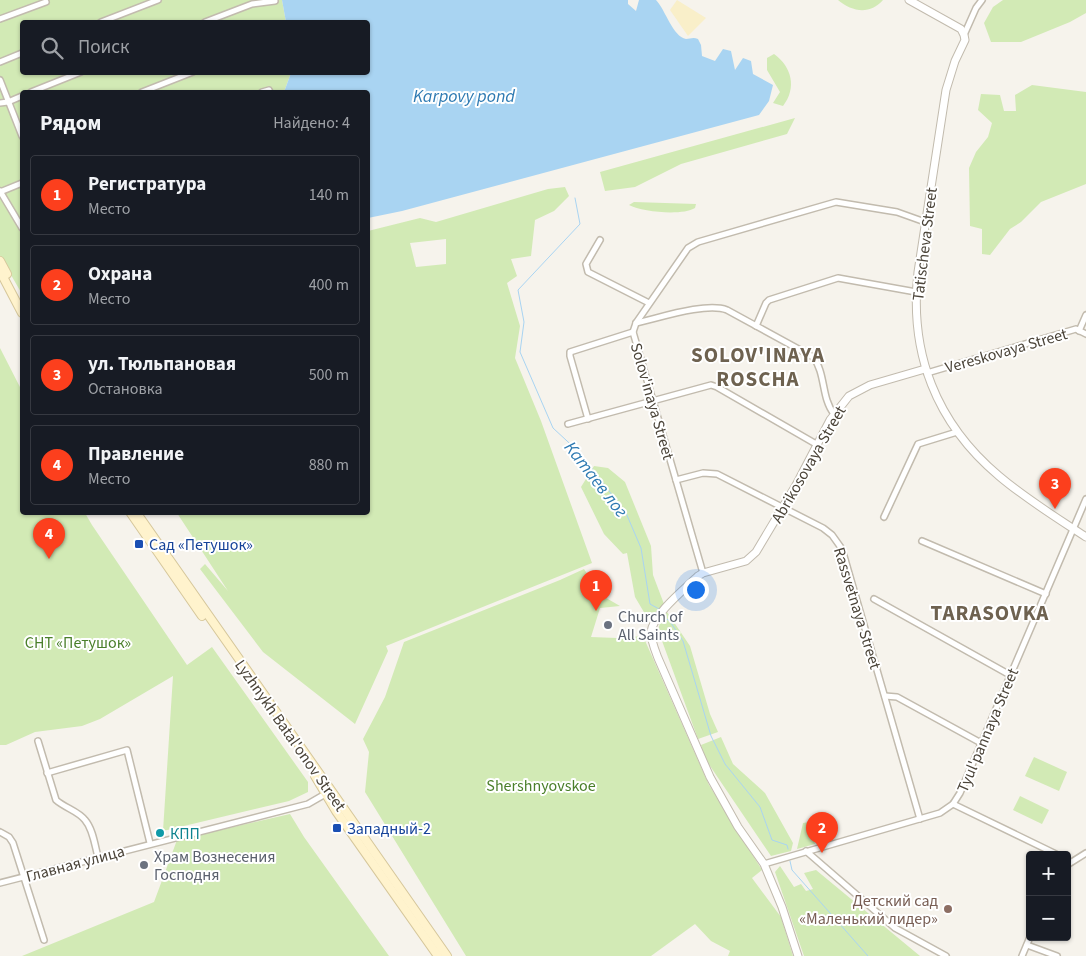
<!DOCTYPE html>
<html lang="ru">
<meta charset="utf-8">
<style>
body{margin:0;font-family:"Source Sans 3",sans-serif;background:#242831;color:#f1f3f6}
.controls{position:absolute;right:15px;bottom:15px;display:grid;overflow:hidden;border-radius:5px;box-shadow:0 1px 4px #0004}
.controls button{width:45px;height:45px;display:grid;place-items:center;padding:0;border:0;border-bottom:1px solid #363941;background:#171b24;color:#f1f3f6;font:25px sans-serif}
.you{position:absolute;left:695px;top:589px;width:18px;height:18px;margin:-12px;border:4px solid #fff;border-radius:50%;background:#1a73e8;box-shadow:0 0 0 8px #1a73e833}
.badge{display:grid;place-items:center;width:32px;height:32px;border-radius:50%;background:#fc3f1d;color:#fff;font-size:16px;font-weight:700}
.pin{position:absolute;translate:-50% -41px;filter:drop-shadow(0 1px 2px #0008)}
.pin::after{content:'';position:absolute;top:26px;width:18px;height:15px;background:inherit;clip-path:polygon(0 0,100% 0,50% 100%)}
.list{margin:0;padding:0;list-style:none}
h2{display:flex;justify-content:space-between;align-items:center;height:65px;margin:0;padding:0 20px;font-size:21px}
h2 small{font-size:16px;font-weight:400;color:#9ea1a6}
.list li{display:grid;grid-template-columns:32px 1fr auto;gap:15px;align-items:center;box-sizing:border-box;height:80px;margin:0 10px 10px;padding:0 10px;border:1px solid #363941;border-radius:5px}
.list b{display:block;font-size:19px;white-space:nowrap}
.list p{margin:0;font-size:16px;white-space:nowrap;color:#9ea1a6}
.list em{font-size:16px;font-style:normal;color:#9ea1a6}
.icon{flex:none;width:28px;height:28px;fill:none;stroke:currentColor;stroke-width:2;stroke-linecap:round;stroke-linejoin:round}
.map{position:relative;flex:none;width:1086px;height:956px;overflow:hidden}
.search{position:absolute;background:#171b24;box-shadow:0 1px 4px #0004;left:20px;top:20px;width:350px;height:55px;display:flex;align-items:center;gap:12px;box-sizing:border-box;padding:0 18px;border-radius:5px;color:#9ea1a6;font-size:19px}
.panel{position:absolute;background:#171b24;box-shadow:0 1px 4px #0004;left:20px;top:90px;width:350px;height:425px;border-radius:5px}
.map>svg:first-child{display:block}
.green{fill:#d2eab5;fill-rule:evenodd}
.sand{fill:#f9efc9}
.water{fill:#a9d4f2}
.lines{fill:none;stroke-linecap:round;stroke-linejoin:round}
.stream{stroke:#a9d4f2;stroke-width:1}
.minor-casing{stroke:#c2bbae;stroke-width:8}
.tertiary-casing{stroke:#c2bbae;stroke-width:9}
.secondary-casing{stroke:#d6c79b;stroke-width:10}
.minor{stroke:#fff;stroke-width:5}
.tertiary{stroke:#fff;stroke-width:7}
.secondary{stroke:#fff3cd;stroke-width:8}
.transit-dot{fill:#1a4fb4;stroke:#fff;stroke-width:2}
.worship-dot{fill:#6b7280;stroke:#fff;stroke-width:2}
.culture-dot{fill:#0f9aa8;stroke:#fff;stroke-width:2}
.education-dot{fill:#8d6e63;stroke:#fff;stroke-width:2}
.labels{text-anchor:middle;stroke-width:4;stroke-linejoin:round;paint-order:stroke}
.street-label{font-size:16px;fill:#4b4439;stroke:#fff}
.transit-label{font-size:16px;fill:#164399;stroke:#fff;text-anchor:start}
.worship-label{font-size:16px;fill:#5b616d;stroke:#fff;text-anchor:start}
.park-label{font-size:16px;fill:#4a7f2a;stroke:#fff}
.culture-label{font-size:16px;fill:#0d838f;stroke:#fff;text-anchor:start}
.education-label{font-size:16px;fill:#785e54;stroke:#fff;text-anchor:end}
.water-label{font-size:18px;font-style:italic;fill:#2e7ab2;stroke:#fff}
.district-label{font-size:21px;font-weight:bold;letter-spacing:1px;fill:#6e6250;stroke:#fff}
</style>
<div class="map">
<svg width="1086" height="956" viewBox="0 0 1086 956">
<rect width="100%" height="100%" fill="#f6f3ec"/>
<g class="green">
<polygon points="0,0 282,0 286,22 22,22 22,72 291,73 284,92 22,92 22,294 0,256"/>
<path d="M838 0H883C870 15 852 12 838 0Z"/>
<polygon points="1003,0 1086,0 1086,13 1070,22 1021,42 991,42 984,23 993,7"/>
<path d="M774 54C792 67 797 88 783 106L773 103 780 92 767 70V58Z"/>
<polygon points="1032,85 1086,92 1086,184 1041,202 1021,222 1010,229 990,255 982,254 982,229 970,226 969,168 976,152 988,137 992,123 978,110 981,94 1000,95 1004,111 1016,111 1015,95"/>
<polygon points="795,118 787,134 681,164 635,187 605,191 600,172"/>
<path d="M565 187 569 196 554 211 535 220 531 256 511 259 517 276 507 283 520 326 515 358 541 421 592 563 386 646 388 651 355 724 263 652 200 569 205 564 228 591 177 513 368 512V231L420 218 436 222 548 189ZM446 239V264L416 267 410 243Z"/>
<path d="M634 202 696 204 695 208C682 216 642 212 629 205Z"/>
<polygon points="0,348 22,391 22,512 85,513 92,525 187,665 212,647 308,782 308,792 289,801 163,831 173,676 100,719 82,726 35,732 6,745 0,745"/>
<polygon points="594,466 608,468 625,482 651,546 653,575 664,604 648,619 635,597 627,553 623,554 604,534 581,487"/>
<polygon points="584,569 601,595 620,606 600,608 591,637 617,638 643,636 709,785 762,870 752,878 781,917 793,956 728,956 730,951 711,941 695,924 651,956 466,956 365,792 369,752 363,739 385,697 404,642 560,580"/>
<polygon points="667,612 690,646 710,714 718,732 698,739 658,630 661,620"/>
<polygon points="721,737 733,764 765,793 793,843 791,851 771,856 706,760 701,745"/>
<polygon points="1034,757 1067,772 1059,791 1025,776"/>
<polygon points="1020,796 1049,810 1042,824 1013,810"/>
<polygon points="290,814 304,837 389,956 22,956 154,902 177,840"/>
<polygon points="809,822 815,844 797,849 803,823"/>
<polygon points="780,866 794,887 801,884 806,891 813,889 804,873 816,870 920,956 804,956 775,872"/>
</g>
<polygon class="sand" points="677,0 706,18 688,36 670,10"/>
<path class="water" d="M282 0H628V4L636 11 639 0H656C665 9 673 37 686 39 690 39 693 37 698 39L701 45 702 56 715 61 723 49 731 51 735 70 743 58 751 61 753 74 773 85 769 101 759 115 402 211 368 218V92H284L291 73 368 72V22H286Z"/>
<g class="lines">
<g class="stream">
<polyline points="575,198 580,224 518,290 524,322 520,352 553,428 580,453 626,513 641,548 650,604 659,609"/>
<polyline points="665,617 671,623 683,641 711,736 725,764 760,807 772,840 787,845 788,849"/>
<polyline points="790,861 792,870 868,956"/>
</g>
<g class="minor-casing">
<g id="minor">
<polyline points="0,19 46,2"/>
<polyline points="101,22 158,0"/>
<polyline points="205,22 252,4 275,1"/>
<polyline points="964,35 976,8 982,0"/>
<polyline points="0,62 22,53"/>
<polyline points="0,80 22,136"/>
<polyline points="31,92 81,72"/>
<polyline points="142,92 193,72"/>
<polyline points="262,92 269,90 270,92"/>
<polyline points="0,103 8,102 22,96"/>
<polyline points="0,191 22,228"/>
<polyline points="0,192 22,183"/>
<polyline points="600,240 586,264 588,272 649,303"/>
<path d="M636 323C659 318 706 302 727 310L813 357C826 373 821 398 834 414"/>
<polyline points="756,326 766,303 769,300 838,278 916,292"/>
<polyline points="1079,331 1086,315"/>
<polyline points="927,373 1076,329 1086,334"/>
<polyline points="588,419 570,356 570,352 633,332"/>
<polyline points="568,424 711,385 717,387 816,444"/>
<polyline points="676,480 703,473 717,474 823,528 832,535 842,549 920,819"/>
<polyline points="884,517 918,444 957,432"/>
<polyline points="922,541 1046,594"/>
<polyline points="703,573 633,332 636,323 688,248 698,242 836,202 897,212 925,222"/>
<polyline points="874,599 1010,675"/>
<polyline points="885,696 897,697 981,743"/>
<path d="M38 741 56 800C65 808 78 811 85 820 93 829 95 846 98 857"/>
<polyline points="47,773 127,750 150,843"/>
<polyline points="953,804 1056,854"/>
<polyline points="0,832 9,837 13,843 44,940"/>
<polyline points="806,851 895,928 946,956"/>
<polyline points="764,864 940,813 953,804 960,793 1086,499"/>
<polyline points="1067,865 1086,853"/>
<polyline points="0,883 308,804 327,793"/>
<polyline points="1027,945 1057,956"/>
<polyline points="1022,956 1030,937"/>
</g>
</g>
<g class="tertiary-casing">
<g id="tertiary">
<path d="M909 0 961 29 964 35 965 40 955 61 946 90 918 272C909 353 936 423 999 476 1026 499 1057 518 1086 537"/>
<path d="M798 956 782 907 764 864 738 827 710 777 658 658C655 650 651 641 651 632 653 614 686 588 698 576L703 573 746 561 756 552 796 485 830 420 849 396 870 385 925 369"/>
</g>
</g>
<g class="secondary-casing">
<g id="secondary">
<polyline points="0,261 7,274"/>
<polyline points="0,271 22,313"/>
<polyline points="130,512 202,616"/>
<polyline points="136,512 447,956"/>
<polyline points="315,776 336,811 438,956"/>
</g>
</g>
<use href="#minor" class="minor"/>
<use href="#tertiary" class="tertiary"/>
<use href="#secondary" class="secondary"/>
</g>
<g class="transit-dot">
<rect x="134" y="539" width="10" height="10" rx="2.5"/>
<rect x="332" y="823" width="10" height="10" rx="2.5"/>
</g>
<g class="worship-dot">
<circle cx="608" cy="625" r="5"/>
<circle cx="144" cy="865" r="5"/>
</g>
<circle class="culture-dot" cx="160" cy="833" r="5"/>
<circle class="education-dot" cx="948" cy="909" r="5"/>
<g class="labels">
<g class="street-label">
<text transform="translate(924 244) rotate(-83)" y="6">Tatischeva Street</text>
<text transform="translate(1006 350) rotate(-16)" y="6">Vereskovaya Street</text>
<text transform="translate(653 401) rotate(74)" y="6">Solov'inaya Street</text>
<text transform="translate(808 464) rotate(-60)" y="6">Abrikosovaya Street</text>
<text transform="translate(858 608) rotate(73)" y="6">Rassvetnaya Street</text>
<text transform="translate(987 730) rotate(-67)" y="6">Tyul'pannaya Street</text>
<text transform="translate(291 735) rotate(55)" y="6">Lyzhnykh Batal'onov Street</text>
<text transform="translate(75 863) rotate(-15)" y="6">Главная улица</text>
</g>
<g class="transit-label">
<text x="149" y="550">Сад «Петушок»</text>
<text x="347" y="834">Западный-2</text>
</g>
<g class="worship-label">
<text x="618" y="622">Church of<tspan x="618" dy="18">All Saints</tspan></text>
<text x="154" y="862">Храм Вознесения<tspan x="154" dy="18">Господня</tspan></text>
</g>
<g class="park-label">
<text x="78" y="648">СНТ «Петушок»</text>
<text x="541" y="791">Shershnyovskoe</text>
</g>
<g class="culture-label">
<text x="170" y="839">КПП</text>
</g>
<g class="education-label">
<text x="938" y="906">Детский сад<tspan x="938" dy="18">«Маленький лидер»</tspan></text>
</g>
<g class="water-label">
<text x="464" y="102">Karpovy pond</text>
<text transform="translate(596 479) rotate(52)" y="6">Катаев лог</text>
</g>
<g class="district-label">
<text x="758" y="362">SOLOV'INAYA<tspan x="758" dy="24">ROSCHA</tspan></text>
<text x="990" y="620">TARASOVKA</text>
</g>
</g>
</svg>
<div class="controls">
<button>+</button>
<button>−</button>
</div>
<div class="you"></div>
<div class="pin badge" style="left:596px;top:611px">1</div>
<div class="pin badge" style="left:822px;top:853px">2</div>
<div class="pin badge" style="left:1055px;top:509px">3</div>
<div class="pin badge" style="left:49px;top:559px">4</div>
<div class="search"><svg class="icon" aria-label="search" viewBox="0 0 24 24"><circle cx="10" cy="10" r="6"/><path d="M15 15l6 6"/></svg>Поиск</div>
<section class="panel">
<h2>Рядом<small>Найдено: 4</small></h2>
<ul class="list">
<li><span class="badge">1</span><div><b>Регистратура</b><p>Место</p></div><em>140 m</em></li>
<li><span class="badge">2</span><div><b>Охрана</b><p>Место</p></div><em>400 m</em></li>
<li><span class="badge">3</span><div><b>ул. Тюльпановая</b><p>Остановка</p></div><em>500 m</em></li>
<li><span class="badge">4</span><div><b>Правление</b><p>Место</p></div><em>880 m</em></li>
</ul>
</section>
</div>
